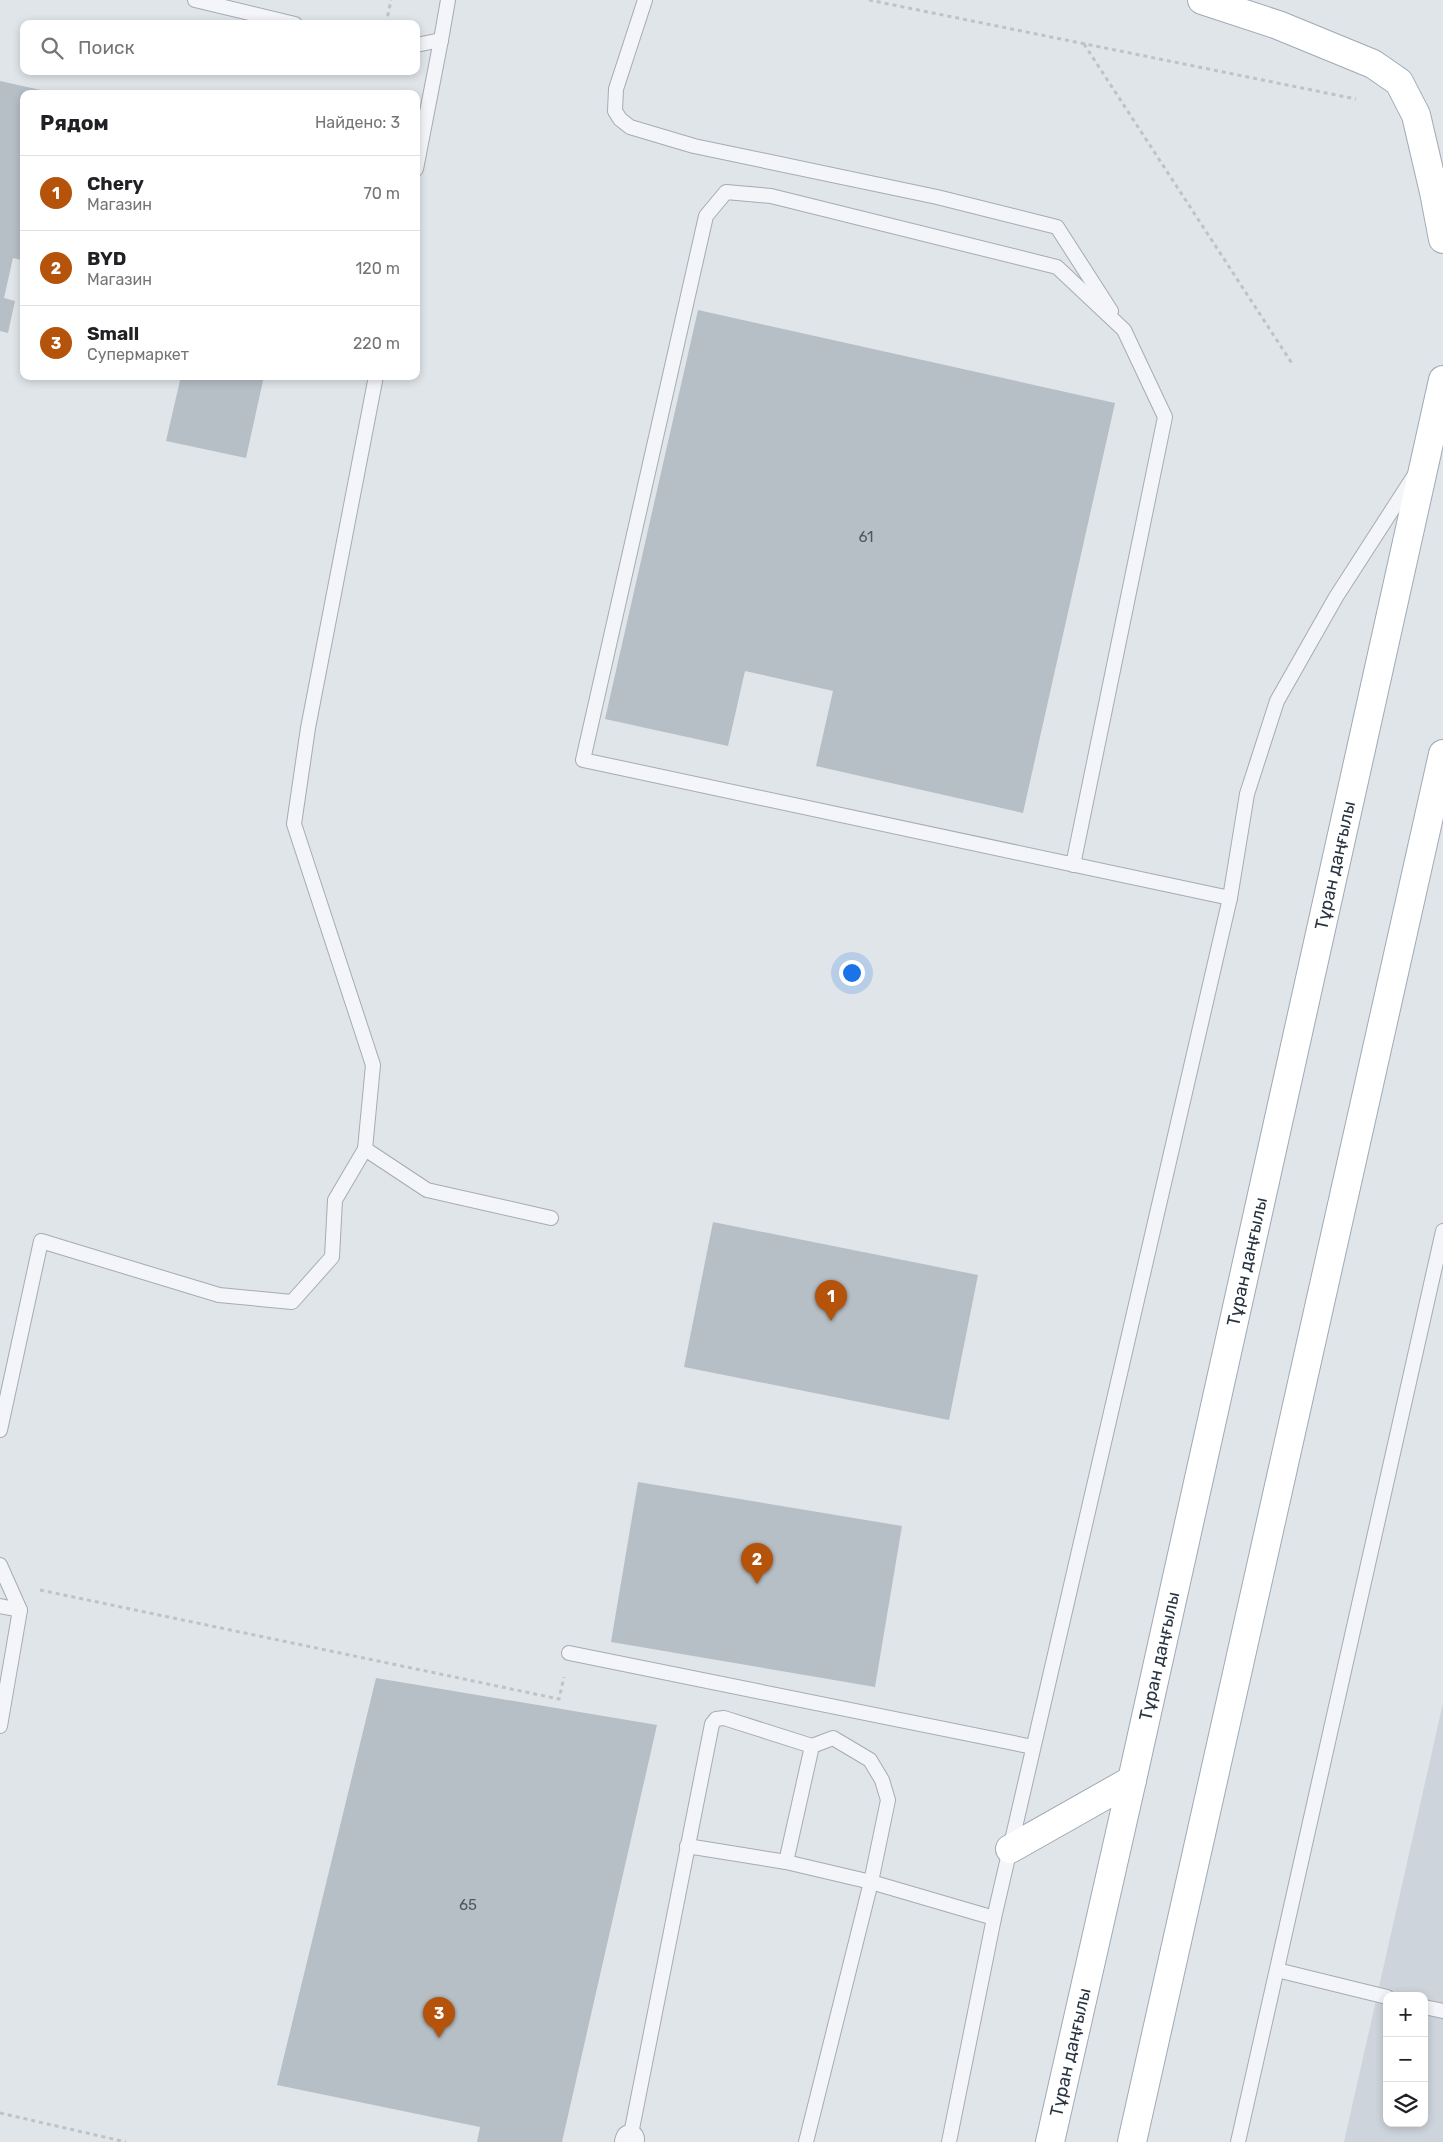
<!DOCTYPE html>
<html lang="ru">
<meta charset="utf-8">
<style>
body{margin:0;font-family:Rubik,sans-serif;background:#f2f2f2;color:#202124}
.controls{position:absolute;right:15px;bottom:15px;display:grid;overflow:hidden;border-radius:10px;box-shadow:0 2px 8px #0003}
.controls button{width:45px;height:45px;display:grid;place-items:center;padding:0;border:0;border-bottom:1px solid #e0e0e0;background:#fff;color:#202124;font:25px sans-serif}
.you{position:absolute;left:851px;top:972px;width:18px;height:18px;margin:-12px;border:4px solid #fff;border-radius:50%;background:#1a73e8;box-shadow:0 0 0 8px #1a73e833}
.badge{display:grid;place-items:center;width:32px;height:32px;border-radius:50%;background:#b45309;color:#fff;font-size:16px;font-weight:700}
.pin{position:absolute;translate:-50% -41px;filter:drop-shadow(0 1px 2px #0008)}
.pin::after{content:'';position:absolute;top:26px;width:18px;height:15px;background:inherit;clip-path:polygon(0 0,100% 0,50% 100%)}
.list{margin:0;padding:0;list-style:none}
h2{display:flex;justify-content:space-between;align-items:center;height:65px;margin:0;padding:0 20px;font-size:21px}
h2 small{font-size:16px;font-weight:400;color:#757577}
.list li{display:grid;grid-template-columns:32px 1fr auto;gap:15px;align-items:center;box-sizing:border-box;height:75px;padding:0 20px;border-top:1px solid #e0e0e0}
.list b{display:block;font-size:19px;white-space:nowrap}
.list p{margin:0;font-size:16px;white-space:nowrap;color:#757577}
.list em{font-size:16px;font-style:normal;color:#757577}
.icon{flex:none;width:28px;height:28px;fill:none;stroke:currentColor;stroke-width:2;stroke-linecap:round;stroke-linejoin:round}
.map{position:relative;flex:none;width:1443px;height:2142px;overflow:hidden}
.search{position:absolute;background:#fff;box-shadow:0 2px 8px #0003;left:20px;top:20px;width:400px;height:55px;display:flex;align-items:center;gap:12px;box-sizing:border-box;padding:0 18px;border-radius:10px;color:#757577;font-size:19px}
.panel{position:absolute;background:#fff;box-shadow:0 2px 8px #0003;left:20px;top:90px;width:400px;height:290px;border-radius:10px}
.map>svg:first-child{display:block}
.built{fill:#ced4db;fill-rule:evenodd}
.building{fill:#b7bfc6}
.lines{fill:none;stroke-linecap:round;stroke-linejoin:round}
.lane-casing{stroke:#a5acb3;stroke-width:16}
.street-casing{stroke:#a5acb3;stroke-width:30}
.primary-casing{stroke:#9faab5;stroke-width:30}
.path{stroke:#bec3c8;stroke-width:3;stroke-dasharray:4 4;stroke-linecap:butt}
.lane{stroke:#f3f5f8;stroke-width:14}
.street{stroke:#f3f5f8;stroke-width:28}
.primary{stroke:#fff;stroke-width:28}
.labels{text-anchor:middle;stroke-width:5;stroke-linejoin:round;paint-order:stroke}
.number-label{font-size:15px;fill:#4c5762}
.street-label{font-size:18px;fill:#283441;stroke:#f0f4f7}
</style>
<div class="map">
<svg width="1443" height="2142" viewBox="0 0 1443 2142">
<rect width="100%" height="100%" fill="#e0e5e9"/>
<path class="built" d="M1443 1703V2142H1344ZM1387 1996H1424V2123H1387Z"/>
<g class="building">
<polygon points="0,81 54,93 24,94 24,246 21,260 13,258 4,298 15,301 8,333 0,331"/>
<polygon points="698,310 1115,403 1023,813 816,766 833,691 745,671 728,746 605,719"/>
<polygon points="181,376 264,376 246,458 166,441"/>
<polygon points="713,1222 978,1275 949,1420 684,1367"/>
<polygon points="638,1482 902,1526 875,1687 611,1642"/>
<polygon points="376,1678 657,1725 562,2142 477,2142 480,2127 277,2085"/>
</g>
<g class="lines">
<g class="lane-casing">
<g id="lane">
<polyline points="195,0 295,24"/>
<polyline points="645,0 616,89 615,111 620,119 630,127 694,146 937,197 1057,227 1111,311"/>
<polyline points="416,45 441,40 448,0"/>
<polyline points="416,169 441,40"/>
<polyline points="376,376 308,728 294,824 373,1065 365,1149 427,1190 551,1218"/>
<polyline points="1073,865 1165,417 1124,330 1057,267 771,196 726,192 706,216 583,760 1169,885 1230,898"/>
<polyline points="0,1430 41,1241 219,1295 292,1302 332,1257 335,1200 365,1149"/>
<polyline points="0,1565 20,1610"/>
<polyline points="0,1606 20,1610 0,1726"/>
<polyline points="569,1653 1033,1747"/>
<polyline points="687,1846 786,1862 871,1882 806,2142"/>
<polyline points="786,1862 812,1746 833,1738 870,1760 882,1780 888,1800 871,1882 994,1918"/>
<polyline points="1277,1970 1387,1997"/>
<polyline points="1424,2007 1443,2011"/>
<polyline points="635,2142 630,2139 712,1724 716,1719 724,1718 812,1746"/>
<polyline points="949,2142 994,1918 1230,898 1247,794 1277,701 1336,597 1414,476"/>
<polyline points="1238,2142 1443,1231"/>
</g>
</g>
<g class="street-casing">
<polyline id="street" points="629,2142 630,2139"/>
</g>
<g class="primary-casing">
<g id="primary">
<polyline points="1202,0 1278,25 1373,64 1399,82 1416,115 1434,192 1443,239"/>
<polyline points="1010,1849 1132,1780"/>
<path id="s1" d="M1050 2142 1132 1780 1443 380"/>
<polyline points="1132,2142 1443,754"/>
</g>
</g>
<g class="path">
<polyline points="869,0 1356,99"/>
<polyline points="386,24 391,0"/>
<polyline points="1084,44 1293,365"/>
<polyline points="40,1590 559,1699 564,1677"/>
<polyline points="0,2113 126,2142"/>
</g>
<use href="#lane" class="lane"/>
<use href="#street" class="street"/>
<use href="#primary" class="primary"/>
</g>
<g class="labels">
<g class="number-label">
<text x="866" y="542">61</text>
<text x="468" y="1910">65</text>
</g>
<g class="street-label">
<text dy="6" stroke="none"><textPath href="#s1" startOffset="1308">Тұран даңғылы</textPath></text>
<text dy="6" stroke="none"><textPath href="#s1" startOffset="902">Тұран даңғылы</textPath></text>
<text dy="6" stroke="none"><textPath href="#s1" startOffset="498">Тұран даңғылы</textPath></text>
<text dy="6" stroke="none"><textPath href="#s1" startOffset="92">Тұран даңғылы</textPath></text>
</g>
</g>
</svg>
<div class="controls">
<button>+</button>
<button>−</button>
<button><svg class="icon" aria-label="layers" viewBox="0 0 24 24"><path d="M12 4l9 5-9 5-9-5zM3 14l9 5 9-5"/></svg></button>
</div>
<div class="you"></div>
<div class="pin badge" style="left:831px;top:1321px">1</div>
<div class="pin badge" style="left:757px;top:1584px">2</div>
<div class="pin badge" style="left:439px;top:2038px">3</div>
<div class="search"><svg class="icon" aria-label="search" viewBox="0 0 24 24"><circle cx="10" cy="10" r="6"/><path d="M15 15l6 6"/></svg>Поиск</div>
<section class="panel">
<h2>Рядом<small>Найдено: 3</small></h2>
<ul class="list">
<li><span class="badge">1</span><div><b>Chery</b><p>Магазин</p></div><em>70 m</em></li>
<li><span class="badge">2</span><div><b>BYD</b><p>Магазин</p></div><em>120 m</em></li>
<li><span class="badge">3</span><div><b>Small</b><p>Супермаркет</p></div><em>220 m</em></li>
</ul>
</section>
</div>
